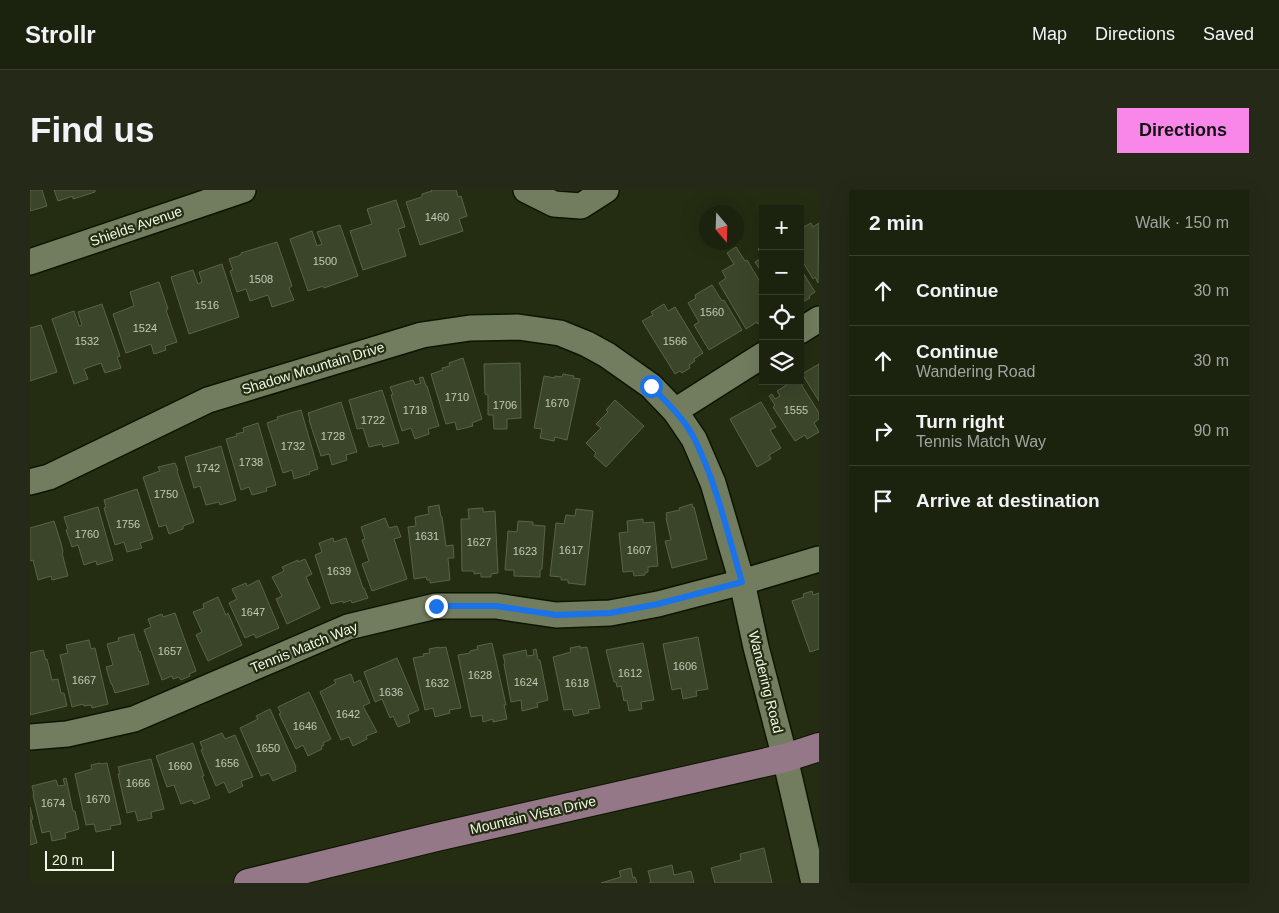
<!DOCTYPE html>
<meta charset="utf-8">
<style>
body{margin:0;font-family:Arial,sans-serif;background:#242a17;color:#f1f3f6}
.controls{position:absolute;right:15px;top:15px;display:grid;overflow:hidden;border-radius:0px;box-shadow:0 5px 20px #0002}
.controls button{width:45px;height:45px;display:grid;place-items:center;padding:0;border:0;border-bottom:1px solid #393f2e;background:#1b220e;color:#f1f3f6;font:25px sans-serif}
.compass{position:absolute;left:669px;top:15px;width:45px;height:45px;border-radius:50%;background:#1b220e;box-shadow:0 5px 20px #0002;rotate:161deg}
.scale{position:absolute;left:15px;bottom:12px;width:69px;box-sizing:border-box;padding-left:5px;border:2px solid #f0f7e6;border-top:0;font-size:14px;line-height:18px;white-space:nowrap;color:#f0f7e6;-webkit-text-stroke:4px #242d12;paint-order:stroke}
.stop{position:absolute;width:15px;height:15px;margin:-11px;border:4px solid #1a73e8;border-radius:50%;background:#fff}
.stop.end{background:#1a73e8;border-color:#fff;box-shadow:0 1px 5px #0008}
.list{margin:0;padding:0;list-style:none}
h2{display:flex;justify-content:space-between;align-items:center;height:65px;margin:0;padding:0 20px;font-size:21px}
h2 small{font-size:16px;font-weight:400;color:#a0a49e}
.list li{display:grid;grid-template-columns:32px 1fr auto;gap:15px;align-items:center;box-sizing:border-box;height:70px;padding:0 20px;border-top:1px solid #393f2e}
.list b{display:block;font-size:19px;white-space:nowrap}
.list p{margin:0;font-size:16px;white-space:nowrap;color:#a0a49e}
.list em{font-size:16px;font-style:normal;color:#a0a49e}
.icon{flex:none;width:28px;height:28px;fill:none;stroke:currentColor;stroke-width:2;stroke-linecap:round;stroke-linejoin:round}
.map{position:relative;flex:none;width:789px;height:693px;overflow:hidden;border-radius:0px}
header{display:flex;align-items:center;gap:30px;box-sizing:border-box;height:70px;padding:0 25px;background:#1b220e;border-bottom:1px solid #393f2e}
header strong{font-size:24px}
nav{display:flex;gap:28px;margin-inline-start:auto;font-size:18px}
.intro{display:flex;align-items:center;justify-content:space-between;box-sizing:border-box;height:120px;padding:0 30px}
h1{margin:0;font-size:35px}
.button{padding:12px 22px;border-radius:0px;background:#f987e9;color:#111;font-size:18px;font-weight:700}
main{display:flex;gap:30px;padding:0 30px}
aside{flex:1;background:#1b220e;border-radius:0px;box-shadow:0 5px 20px #0002}
.map>svg:first-child{display:block}
.building{fill:#3b4529;stroke:#596446}
.lines{fill:none;stroke-linecap:round;stroke-linejoin:round}
.minor-casing{stroke:#0d1500;stroke-width:28}
.major-casing{stroke:#0d1500;stroke-width:30}
.minor{stroke:#727d5f;stroke-width:25}
.major{stroke:#957888;stroke-width:28}
.route{stroke:#1a73e8;stroke-width:6}
.labels{text-anchor:middle;stroke-width:4.5;stroke-linejoin:round;paint-order:stroke}
.number-label{font-size:11px;fill:#c3cab7}
.street-label{font-size:14px;fill:#f0f7e6;stroke:#242d12}
</style>
<header>
<strong>Strollr</strong>
<nav><a>Map</a><a>Directions</a><a>Saved</a></nav>
</header>
<div class="intro"><h1>Find us</h1><a class="button">Directions</a></div>
<main>
<div class="map">
<svg width="789" height="693" viewBox="0 0 789 693">
<rect width="100%" height="100%" fill="#242d12"/>
<g class="building">
<polygon points="0,0 12,0 17,16 0,21"/>
<polygon points="24,0 65,0 65,2 43,9 43,6 28,11"/>
<polygon points="401,0 426,0 428,7 431,6 437,26 429,29 433,41 390,55 376,12 392,7 392,4 402,1"/>
<polygon points="366,10 375,37 368,39 376,66 333,80 320,41 342,34 337,19"/>
<polygon points="781,33 783,37 789,33 788,93 785,87 783,89 770,67 770,53 773,51 770,46 770,39"/>
<polygon points="310,35 328,86 294,98 293,96 278,101 260,49 282,41 287,56 292,54 287,42"/>
<polygon points="247,52 262,96 259,98 264,110 242,117 238,105 220,111 216,99 207,102 200,81 203,80 199,69 211,65 211,63"/>
<polygon points="733,56 733,84 725,72 733,67 728,59"/>
<polygon points="706,57 715,71 717,70 733,97 733,131 728,134 727,132 716,139 689,93 696,88 692,81 704,74 697,63"/>
<polygon points="192,74 209,127 159,144 141,87 163,80 168,94 172,92 169,82"/>
<polygon points="770,78 785,102 779,106 780,108 771,113 770,111"/>
<polygon points="129,92 138,119 136,120 147,152 135,156 136,160 124,164 121,154 96,163 83,124 104,116 100,102"/>
<polygon points="682,95 692,111 694,110 712,140 679,160 664,135 669,132 658,113 666,108 665,105"/>
<polygon points="72,114 90,166 87,167 91,178 75,183 71,173 54,179 58,189 44,194 22,129 44,121 49,136 52,135 48,122"/>
<polygon points="634,114 638,121 645,117 673,163 664,169 665,171 659,175 660,178 652,183 650,181 645,184 612,131 623,125 621,122"/>
<polygon points="11,135 27,182 0,191 0,138"/>
<polygon points="433,168 452,229 442,233 443,236 427,240 425,232 416,234 401,184 413,180 412,178 420,176 419,173"/>
<polygon points="490,173 491,228 477,229 477,239 464,239 463,225 458,225 458,205 455,204 454,174"/>
<polygon points="789,174 789,211 772,184"/>
<polygon points="533,184 544,186 543,188 550,189 537,250 525,247 524,251 510,248 512,239 504,238 514,186 525,188 525,186 532,187"/>
<polygon points="393,187 396,196 397,196 409,236 398,239 399,244 385,249 381,238 372,241 361,205 363,204 360,197 383,190 385,195 391,193 389,188"/>
<polygon points="763,191 769,191 789,223 789,229 784,233 789,242 777,249 775,245 765,251 743,217 745,215 739,206 742,204 745,209 750,206 747,201"/>
<polygon points="352,200 369,253 353,257 352,254 339,257 333,238 327,239 319,210"/>
<polygon points="585,210 614,236 576,277 564,266 566,263 556,253 571,238 566,234 578,222 576,220"/>
<polygon points="311,212 327,262 316,265 317,270 302,275 299,264 291,266 279,230 280,230 278,223"/>
<polygon points="731,212 746,237 740,240 751,258 739,265 741,269 727,277 700,229"/>
<polygon points="271,220 288,279 279,282 280,284 264,289 262,280 253,283 237,233 248,229 247,227"/>
<polygon points="228,233 246,295 236,298 237,301 222,305 219,297 211,300 196,249 207,246 206,244 214,242 213,238"/>
<polygon points="191,256 206,310 190,315 189,312 176,315 170,296 164,298 155,267"/>
<polygon points="145,273 148,280 147,281 164,332 153,336 153,339 139,344 136,335 129,337 113,287 130,281 128,277"/>
<polygon points="107,299 123,349 110,353 112,358 97,362 94,352 85,355 74,318 76,317 74,310"/>
<polygon points="662,314 663,318 664,317 677,369 642,378 635,351 641,350 636,328 637,328 636,323 650,320 649,318"/>
<polygon points="409,315 411,327 412,327 416,356 423,355 424,368 418,368 420,390 400,393 400,390 397,390 396,387 384,389 378,337 386,336 385,327 399,324 398,317"/>
<polygon points="68,317 83,370 67,375 66,371 54,375 48,355 42,357 36,340 38,339 34,327"/>
<polygon points="453,318 453,322 465,321 468,383 461,384 461,387 451,387 451,383 444,384 444,381 432,381 431,329 439,329 438,319"/>
<polygon points="546,319 563,321 555,395 538,393 538,390 531,390 531,387 520,386 526,333 534,334 536,325 545,326"/>
<polygon points="355,328 359,338 367,336 371,347 364,349 377,389 342,401 332,374 339,371 332,350 335,349 331,337"/>
<polygon points="613,329 613,333 624,332 628,376 618,377 618,382 615,383 615,385 604,386 603,381 593,382 589,343 598,342 597,331"/>
<polygon points="24,331 31,353 33,362 32,363 38,386 22,390 21,386 8,390 3,370 0,371 0,338"/>
<polygon points="488,331 503,332 503,335 515,336 512,379 510,380 510,387 484,386 484,380 475,380 478,341 487,342"/>
<polygon points="303,348 304,352 316,348 333,398 334,398 338,408 322,413 321,410 313,413 313,411 301,414 285,365 292,362 289,353"/>
<polygon points="275,369 282,384 276,387 290,418 257,434 246,409 252,406 242,387 254,381 252,377 268,370 268,372"/>
<polygon points="229,390 249,438 226,448 224,444 215,448 199,413 207,409 202,399 216,393 217,396"/>
<polygon points="782,401 783,405 789,403 789,459 780,462 762,411 774,407 773,404"/>
<polygon points="188,407 196,425 198,423 212,455 178,471 166,445 172,442 163,422 174,418 173,414"/>
<polygon points="145,423 166,481 159,484 160,486 151,490 149,487 143,489 142,486 132,490 114,440 121,437 118,429 132,424 133,427"/>
<polygon points="104,444 109,462 110,461 119,494 85,503 82,494 81,494 76,477 83,475 77,454 89,451 88,448"/>
<polygon points="668,447 678,499 666,501 667,506 653,509 651,498 642,500 633,454"/>
<polygon points="59,450 61,459 65,458 78,514 62,518 61,515 54,516 53,514 42,517 30,465 38,463 36,455"/>
<polygon points="462,453 476,515 474,515 477,529 463,532 463,529 453,532 452,525 441,527 428,465 440,463 440,461 448,459 447,456"/>
<polygon points="613,453 624,510 611,512 612,519 599,521 597,510 594,511 591,496 587,497 586,492 584,492 576,460"/>
<polygon points="550,456 550,458 557,457 570,518 558,520 559,523 544,526 542,519 534,520 523,467 541,462 540,458"/>
<polygon points="409,457 409,458 416,457 431,518 419,520 420,523 405,527 403,518 395,520 383,468 394,466 393,464 400,463 399,459"/>
<polygon points="506,459 508,470 510,470 518,510 507,513 508,517 492,521 491,510 481,512 474,474 475,473 473,465 496,460 497,466 504,465 503,460"/>
<polygon points="13,460 16,470 17,469 22,490 28,489 31,503 34,503 37,516 0,525 0,463"/>
<polygon points="367,468 389,520 378,525 380,532 368,537 363,526 360,528 352,509 345,512 334,482"/>
<polygon points="321,484 324,493 330,490 340,513 333,516 347,542 336,546 337,549 323,556 319,547 311,550 290,502 306,493 304,490"/>
<polygon points="279,502 301,549 293,553 294,555 291,557 292,559 278,566 273,555 266,559 249,524 251,523 248,517"/>
<polygon points="240,519 266,577 265,578 266,581 243,591 239,583 231,586 210,538 228,529 226,526"/>
<polygon points="192,543 195,549 205,545 223,587 211,591 213,596 199,603 194,592 186,596 171,560 173,559 170,552"/>
<polygon points="163,553 174,586 172,586 180,608 164,614 162,610 151,614 144,595 137,597 126,566"/>
<polygon points="121,569 134,619 121,622 122,628 108,631 105,621 97,623 88,584 90,584 88,577"/>
<polygon points="70,573 71,574 77,573 91,634 80,636 81,639 66,642 64,634 56,635 45,584 62,579 61,575"/>
<polygon points="36,588 43,621 45,621 49,639 35,643 36,648 22,651 20,641 12,643 3,605 4,605 2,596 26,590 28,596 35,595 33,589"/>
<polygon points="0,617 3,629 1,630 7,653 0,655"/>
<polygon points="734,658 742,693 685,693 681,678 711,670 710,664"/>
<polygon points="642,675 644,685 661,681 664,693 619,693 621,692 618,681"/>
<polygon points="601,678 603,688 605,687 607,693 571,693 591,687 589,681"/>
</g>
<g class="lines">
<g class="minor-casing">
<g id="minor">
<polyline points="496,0 524,14 551,16 576,0"/>
<polyline points="0,72 213,0"/>
<polyline points="770,141 789,129"/>
<polyline points="645,221 733,165"/>
<polyline points="0,292 19,287 178,210 392,145 440,138 488,137 530,143 557,154 577,165 621,196 645,221 664,249 683,293 712,392 726,457 755,568 784,693"/>
<polyline points="0,547 37,544 104,529 318,437 406,416 466,416 526,425 580,423 628,414 712,392 789,369"/>
</g>
</g>
<g class="major-casing">
<polyline id="major" points="218,693 407,647 755,568 789,557"/>
</g>
<use href="#minor" class="minor"/>
<use href="#major" class="major"/>
</g>
<g class="lines">
<path class="route" d="M406 416H466L526 425 580 423 628 414 712 392C698 345 687 295 665 250 655 229 637 213 621 196"/>
</g>
<g class="labels">
<g class="number-label">
<text x="407" y="31">1460</text>
<text x="295" y="75">1500</text>
<text x="231" y="93">1508</text>
<text x="177" y="119">1516</text>
<text x="682" y="126">1560</text>
<text x="115" y="142">1524</text>
<text x="57" y="155">1532</text>
<text x="645" y="155">1566</text>
<text x="427" y="211">1710</text>
<text x="527" y="217">1670</text>
<text x="475" y="219">1706</text>
<text x="385" y="224">1718</text>
<text x="766" y="224">1555</text>
<text x="343" y="234">1722</text>
<text x="303" y="250">1728</text>
<text x="263" y="260">1732</text>
<text x="221" y="276">1738</text>
<text x="178" y="282">1742</text>
<text x="136" y="308">1750</text>
<text x="98" y="338">1756</text>
<text x="57" y="348">1760</text>
<text x="397" y="350">1631</text>
<text x="449" y="356">1627</text>
<text x="541" y="364">1617</text>
<text x="609" y="364">1607</text>
<text x="495" y="365">1623</text>
<text x="309" y="385">1639</text>
<text x="223" y="426">1647</text>
<text x="140" y="465">1657</text>
<text x="655" y="480">1606</text>
<text x="600" y="487">1612</text>
<text x="450" y="489">1628</text>
<text x="54" y="494">1667</text>
<text x="496" y="496">1624</text>
<text x="407" y="497">1632</text>
<text x="547" y="497">1618</text>
<text x="361" y="506">1636</text>
<text x="318" y="528">1642</text>
<text x="275" y="540">1646</text>
<text x="238" y="562">1650</text>
<text x="197" y="577">1656</text>
<text x="150" y="580">1660</text>
<text x="108" y="597">1666</text>
<text x="68" y="613">1670</text>
<text x="23" y="617">1674</text>
</g>
<g class="street-label">
<text transform="translate(106 36) rotate(-19)" y="5">Shields Avenue</text>
<text transform="translate(283 178) rotate(-17)" y="5">Shadow Mountain Drive</text>
<text transform="translate(274 457) rotate(-22)" y="5">Tennis Match Way</text>
<text transform="translate(736 492) rotate(76)" y="5">Wandering Road</text>
<text transform="translate(503 625) rotate(-13)" y="5">Mountain Vista Drive</text>
</g>
</g>
</svg>
<div class="controls">
<button>+</button>
<button>−</button>
<button><svg class="icon" aria-label="locate" viewBox="0 0 24 24"><circle cx="12" cy="12" r="6"/><path d="M12 2v4M12 18v4M2 12h4M18 12h4"/></svg></button>
<button><svg class="icon" aria-label="layers" viewBox="0 0 24 24"><path d="M12 4l9 5-9 5-9-5zM3 14l9 5 9-5"/></svg></button>
</div>
<svg class="compass" viewBox="-18 -18 36 36"><path d="M0-13l5 13h-10z" fill="#e53935"/><path d="M0 13l5-13h-10z" fill="#a0a49e"/></svg>
<div class="scale">20 m</div>
<div class="stop" style="left:621px;top:196px"></div>
<div class="stop end" style="left:406px;top:416px"></div>
</div>
<aside>
<h2>2 min<small>Walk · 150 m</small></h2>
<ul class="list">
<li><svg class="icon" aria-label="ahead" viewBox="0 0 24 24"><path d="M12 20V5M6 11l6-6 6 6"/></svg><div><b>Continue</b></div><em>30 m</em></li>
<li><svg class="icon" aria-label="ahead" viewBox="0 0 24 24"><path d="M12 20V5M6 11l6-6 6 6"/></svg><div><b>Continue</b><p>Wandering Road</p></div><em>30 m</em></li>
<li><svg class="icon" aria-label="right" viewBox="0 0 24 24"><path d="M7 20v-9h11M14 6l5 5-5 5"/></svg><div><b>Turn right</b><p>Tennis Match Way</p></div><em>90 m</em></li>
<li><svg class="icon" aria-label="arrive" viewBox="0 0 24 24"><path d="M6 21V4h12l-3 4 3 4H6"/></svg><div><b>Arrive at destination</b></div></li>
</ul>
</aside>
</main>
